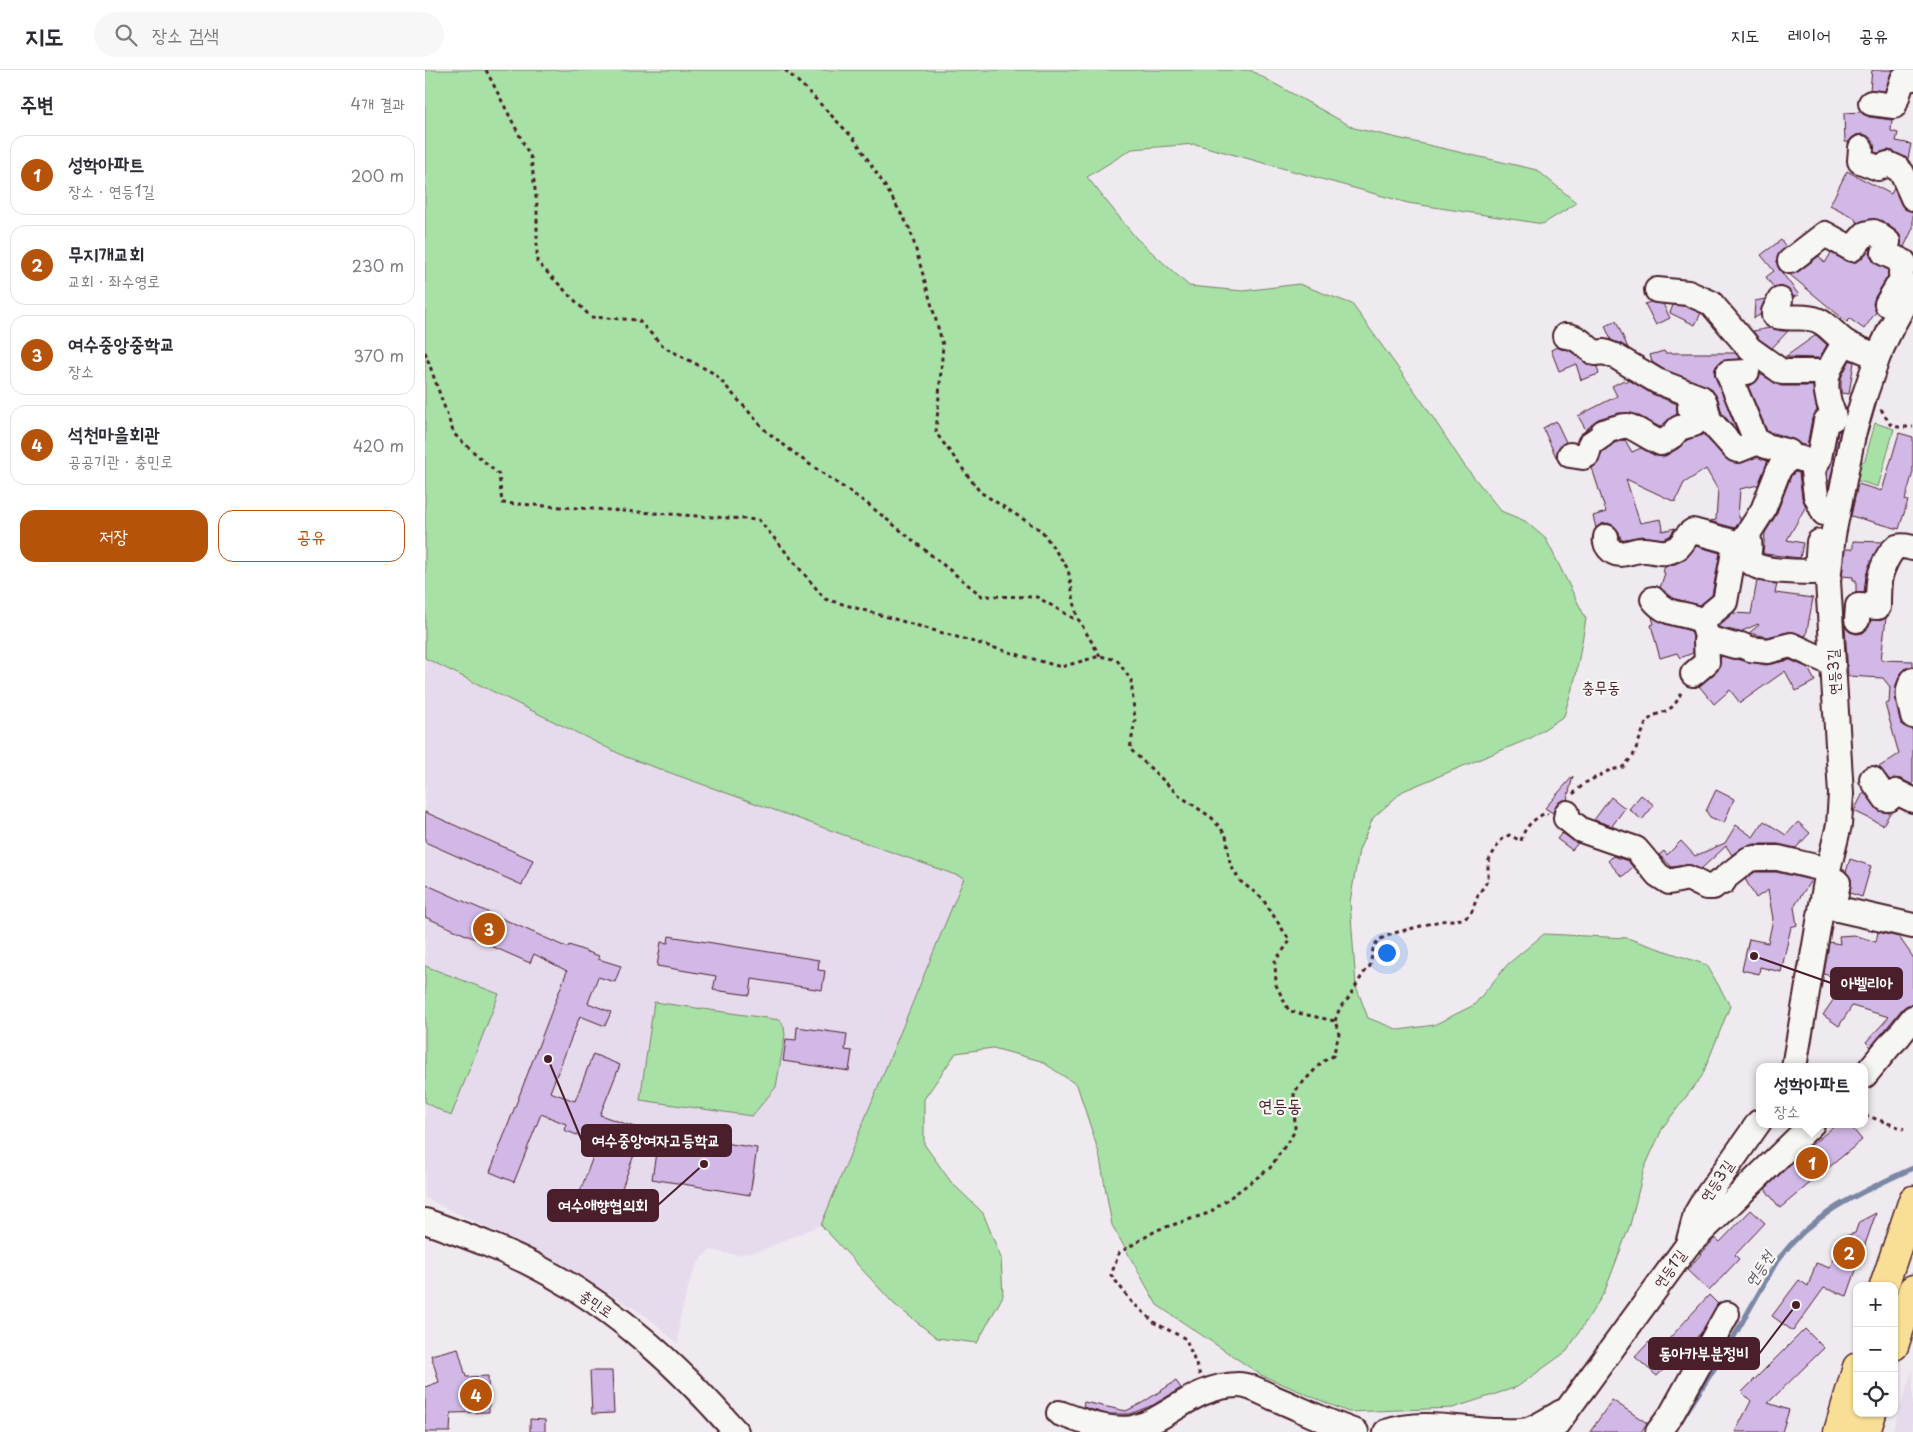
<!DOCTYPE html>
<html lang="ko">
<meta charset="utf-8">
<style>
body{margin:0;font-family:"Playpen Sans","Poor Story",sans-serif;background:#f7f7f7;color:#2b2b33}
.controls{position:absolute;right:15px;bottom:15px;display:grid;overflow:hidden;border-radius:10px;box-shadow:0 1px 4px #0004}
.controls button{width:45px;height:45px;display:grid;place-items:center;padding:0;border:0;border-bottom:1px solid #e1e1e2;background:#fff;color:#2b2b33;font:25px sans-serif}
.you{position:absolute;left:961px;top:882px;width:18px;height:18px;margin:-12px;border:4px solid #fff;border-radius:50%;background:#1a73e8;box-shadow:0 0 0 8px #1a73e833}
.badge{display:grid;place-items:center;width:32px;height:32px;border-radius:50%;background:#b45309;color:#fff;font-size:16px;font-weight:700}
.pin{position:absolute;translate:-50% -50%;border:2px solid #fff;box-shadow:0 1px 5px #0006}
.popup{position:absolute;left:1331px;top:993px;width:112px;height:65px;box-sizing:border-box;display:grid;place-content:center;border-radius:10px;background:#fff;filter:drop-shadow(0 1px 4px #0005);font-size:16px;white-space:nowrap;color:#7c7c81}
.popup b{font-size:19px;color:#2b2b33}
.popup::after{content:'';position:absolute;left:50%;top:100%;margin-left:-10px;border:10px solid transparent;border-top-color:#fff}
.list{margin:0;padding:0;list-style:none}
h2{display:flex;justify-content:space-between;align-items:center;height:65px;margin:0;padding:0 20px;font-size:21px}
h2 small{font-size:16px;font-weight:400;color:#7c7c81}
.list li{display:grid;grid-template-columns:32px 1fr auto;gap:15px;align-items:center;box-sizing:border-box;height:80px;margin:0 10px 10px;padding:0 10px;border:1px solid #e1e1e2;border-radius:15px}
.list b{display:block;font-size:19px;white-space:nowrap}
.list p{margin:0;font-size:16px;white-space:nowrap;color:#7c7c81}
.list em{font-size:16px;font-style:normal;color:#7c7c81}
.actions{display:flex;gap:10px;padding:15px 20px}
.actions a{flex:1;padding:11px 0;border:1px solid #b45309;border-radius:15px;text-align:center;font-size:18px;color:#b45309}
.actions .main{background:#b45309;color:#fff}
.icon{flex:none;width:28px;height:28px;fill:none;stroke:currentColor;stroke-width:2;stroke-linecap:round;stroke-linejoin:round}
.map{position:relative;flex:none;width:1488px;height:1362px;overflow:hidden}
header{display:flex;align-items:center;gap:30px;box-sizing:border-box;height:70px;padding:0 25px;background:#fff;border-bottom:1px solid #e1e1e2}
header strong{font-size:24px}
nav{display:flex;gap:28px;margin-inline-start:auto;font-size:18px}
.search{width:350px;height:45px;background:#f7f7f7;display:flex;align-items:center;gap:12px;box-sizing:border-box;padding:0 18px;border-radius:28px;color:#7c7c81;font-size:19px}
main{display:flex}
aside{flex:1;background:#fff}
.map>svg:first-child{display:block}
.built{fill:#e6dbed}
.green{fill:#a8e1a6;stroke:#798068}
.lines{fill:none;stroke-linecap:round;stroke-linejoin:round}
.stream{stroke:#7b87a5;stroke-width:5}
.building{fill:#d1b8e6;stroke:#4a1f2b}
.minor-casing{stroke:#4a1f2b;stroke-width:28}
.major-casing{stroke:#4a1f2b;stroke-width:31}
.path{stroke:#4a1f2b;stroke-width:3;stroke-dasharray:4 4;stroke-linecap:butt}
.minor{stroke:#f6f6f2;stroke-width:24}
.major{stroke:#f9df96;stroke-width:28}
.labels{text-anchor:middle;stroke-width:4.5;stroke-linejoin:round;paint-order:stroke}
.street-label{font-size:15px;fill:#4a1f2b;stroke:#f6f6f2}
.neighbourhood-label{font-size:16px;fill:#4a1f2b;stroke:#f6f6f2}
.water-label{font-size:16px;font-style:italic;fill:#625368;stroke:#f6f6f2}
.quarter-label{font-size:18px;fill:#4a1f2b;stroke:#f6f6f2}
.leader{fill:none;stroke:#4a1f2b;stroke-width:2}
.callout-dot{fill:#4a1f2b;stroke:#f6f6f2;stroke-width:2}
.callout{fill:#4a1f2b;stroke:#4a1f2b;stroke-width:2}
.callout-label{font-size:16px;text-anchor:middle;font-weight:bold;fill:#fff}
</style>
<header>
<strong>지도</strong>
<div class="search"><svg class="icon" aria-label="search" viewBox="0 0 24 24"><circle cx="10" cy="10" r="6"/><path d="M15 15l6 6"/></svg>장소 검색</div>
<nav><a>지도</a><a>레이어</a><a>공유</a></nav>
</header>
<main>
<aside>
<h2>주변<small>4개 결과</small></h2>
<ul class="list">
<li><span class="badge">1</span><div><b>성학아파트</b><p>장소 · 연등1길</p></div><em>200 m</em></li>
<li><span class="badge">2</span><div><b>무지개교회</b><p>교회 · 좌수영로</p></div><em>230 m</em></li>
<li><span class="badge">3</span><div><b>여수중앙중학교</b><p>장소</p></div><em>370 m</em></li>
<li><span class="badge">4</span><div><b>석천마을회관</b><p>공공기관 · 충민로</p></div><em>420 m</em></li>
</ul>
<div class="actions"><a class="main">저장</a><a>공유</a></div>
</aside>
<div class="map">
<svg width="1488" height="1362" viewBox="0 0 1488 1362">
<rect width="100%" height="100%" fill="#efeaf0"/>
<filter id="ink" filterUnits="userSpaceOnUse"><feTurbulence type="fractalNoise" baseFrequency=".02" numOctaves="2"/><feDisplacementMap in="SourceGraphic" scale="10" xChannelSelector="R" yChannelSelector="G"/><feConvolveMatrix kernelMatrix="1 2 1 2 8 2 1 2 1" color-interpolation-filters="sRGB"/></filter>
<g filter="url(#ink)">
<g class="built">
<polygon points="0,588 201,687 539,808 396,1155 337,1180 313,1185 284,1180 273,1193 266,1208 255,1247 253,1274 224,1248 132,1191 0,1128"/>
<polygon points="1488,1299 1488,1362 1467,1362"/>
</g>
<g class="green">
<polygon points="0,0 825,0 929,58 1112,100 1152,133 1118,154 983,133 770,74 707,79 662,107 711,168 764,216 818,221 874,214 927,234 999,334 1039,395 1076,441 1100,451 1121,469 1161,549 1151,605 1139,646 1106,668 978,721 948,748 934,780 925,832 931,916 943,948 974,960 1009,955 1049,935 1083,894 1119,864 1202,868 1282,895 1305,936 1277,1006 1238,1057 1219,1099 1205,1155 1179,1223 1142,1281 1092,1317 1028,1338 923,1342 836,1305 732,1235 687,1155 674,1083 652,1015 616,991 568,978 531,983 499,1029 499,1074 526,1112 558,1143 576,1188 578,1226 552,1273 512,1268 469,1234 396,1155 539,808 201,687 0,588"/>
<polygon points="1450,353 1469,359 1453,417 1431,410 1436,393 1440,390"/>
<polygon points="0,896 74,924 26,1046 0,1032"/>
<polygon points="229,932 355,950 359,957 360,965 351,1017 327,1046 215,1030"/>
</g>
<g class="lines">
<path class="stream" d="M1257 1349 1302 1279 1352 1191C1389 1142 1434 1123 1488 1098"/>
</g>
<g class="building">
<polygon points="1447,0 1468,0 1460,21 1445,20"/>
<polygon points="1436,42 1444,47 1467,50 1466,61 1473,63 1471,71 1486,74 1483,89 1468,81 1463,80 1453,83 1449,82 1448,72 1443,66 1438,64 1431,65 1424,72 1420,72 1419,43"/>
<polygon points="1422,101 1466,124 1469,118 1480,139 1488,142 1488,158 1479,177 1476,176 1476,167 1471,161 1457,151 1446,149 1433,153 1428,147 1405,135"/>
<polygon points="1356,170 1361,177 1353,185 1352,193 1354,199 1374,225 1368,227 1366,222 1361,218 1355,216 1349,218 1341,207 1349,201 1336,185"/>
<polygon points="1446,178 1445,185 1448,191 1463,200 1463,206 1450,227 1448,234 1451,242 1439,259 1425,249 1422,252 1364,204 1373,202 1394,186 1400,193 1406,183 1421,191 1432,192"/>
<polygon points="1340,229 1335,245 1329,248 1330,231"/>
<polygon points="1225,232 1238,234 1245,248 1231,255 1220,234"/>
<polygon points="1248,235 1260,236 1276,243 1270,255 1245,243"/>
<polygon points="1191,251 1203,278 1186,270 1180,256"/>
<polygon points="1345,258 1363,261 1347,278 1334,269 1328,261"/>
<polygon points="1391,265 1402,275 1394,288 1360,287"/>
<polygon points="1132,277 1144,280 1162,294 1172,297 1174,304 1156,310 1151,294 1134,301 1126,280"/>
<polygon points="1239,281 1240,283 1310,283 1315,289 1296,291 1291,296 1289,302 1312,361 1297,343 1293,329 1286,318 1238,299 1227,292 1225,285"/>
<polygon points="1425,290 1429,292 1424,324 1416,323 1416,308"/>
<polygon points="1335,304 1356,316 1388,316 1392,341 1387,348 1382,376 1375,374 1368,369 1342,361 1323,316 1330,313"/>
<polygon points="1199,310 1200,312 1204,310 1227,324 1252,334 1252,344 1244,349 1235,357 1210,344 1194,343 1173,349 1161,360 1153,346 1192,326 1187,316"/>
<polygon points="1131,351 1141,372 1134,377 1131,387 1118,358"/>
<polygon points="1415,360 1415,362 1405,412 1403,411 1402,403 1407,391 1413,361"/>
<polygon points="1474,363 1488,367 1488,402 1480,430 1483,431 1474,459 1426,446 1433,414 1457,421"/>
<polygon points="1278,364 1300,388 1306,392 1317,393 1332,387 1343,391 1333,415 1315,419 1313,447 1315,447 1315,451 1310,458 1284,451 1291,450 1293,420 1281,399 1259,413 1250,432 1201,409 1215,453 1236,449 1238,458 1237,461 1250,458 1245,466 1237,469 1216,466 1196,470 1194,462 1189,456 1183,453 1177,454 1171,458 1168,446 1181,442 1167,398 1173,393 1177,382 1189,373 1200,370 1207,382 1216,378 1231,386 1238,387 1254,378 1262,370"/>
<polygon points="1370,402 1374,403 1377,428 1381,436 1362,470 1378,473 1375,488 1340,484 1338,483 1340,463 1351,445 1366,406"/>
<polygon points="1428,471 1457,472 1445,494 1441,506 1439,523 1431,523 1431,510 1428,510 1428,507 1417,506 1420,479 1428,479"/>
<polygon points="1271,476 1295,483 1287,525 1275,535 1250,529 1235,518 1240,503 1238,502 1240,496 1250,494 1261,489"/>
<polygon points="1332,511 1352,514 1350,523 1388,528 1381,566 1363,562 1342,567 1324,563 1334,555 1333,554 1315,562 1293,557 1308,543 1326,544"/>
<polygon points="1227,547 1240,554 1266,561 1268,567 1268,583 1255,588 1252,583 1235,588 1226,555 1229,554"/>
<polygon points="1461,548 1456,590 1488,591 1488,596 1481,598 1476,603 1471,615 1470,624 1475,650 1478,656 1487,659 1488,663 1488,715 1476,709 1469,708 1465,710 1454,697 1474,684 1460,634 1464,633 1465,617 1458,608 1423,606 1420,556 1425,562 1432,564 1438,563 1444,557 1446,550"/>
<polygon points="1296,586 1341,595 1365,590 1383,598 1390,611 1371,621 1360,601 1315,633 1305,620 1289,634 1274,616 1294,598"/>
<polygon points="1148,706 1142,730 1132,734 1128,743 1120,738"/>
<polygon points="1291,720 1309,729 1299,753 1285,747 1281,741"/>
<polygon points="1438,723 1442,726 1454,741 1465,743 1458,755 1429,741"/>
<polygon points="1216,725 1229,735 1217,750 1204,739"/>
<polygon points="1186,727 1200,738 1187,756 1169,750"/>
<polygon points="0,742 108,790 97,815 0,772"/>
<polygon points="1339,751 1361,765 1373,752 1385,763 1371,778 1353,774 1329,774 1316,778 1307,785 1301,776 1276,799 1261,795 1247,797 1234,785 1239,781 1242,785 1256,771 1270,786 1300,773 1311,755 1328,767"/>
<polygon points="1137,763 1153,773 1147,780 1132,769"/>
<polygon points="1188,786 1203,791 1208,797 1197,807 1183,791"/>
<polygon points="1425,789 1446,796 1437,827 1425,823 1426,809 1421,802"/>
<polygon points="1330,802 1351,802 1386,810 1369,837 1372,855 1366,857 1356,902 1335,897 1334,904 1317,900 1324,869 1343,873 1348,849 1343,820 1331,828 1320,809"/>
<polygon points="0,814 143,878 144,875 174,886 173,889 196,896 190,912 173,907 163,933 186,942 180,956 155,946 125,1022 150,1031 168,984 195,995 175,1045 218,1060 188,1143 152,1130 173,1073 139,1060 141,1054 116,1044 89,1112 65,1102 142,901 109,884 105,893 0,847"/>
<polygon points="1453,862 1474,867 1488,887 1488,935 1482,935 1477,939 1446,977 1441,972 1464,947 1427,936 1414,956 1398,945 1421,911 1399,904 1404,872 1415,874 1414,866 1429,865 1451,872"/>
<polygon points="244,866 394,890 393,900 400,901 397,920 327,909 325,925 288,920 291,906 232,896 236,872 243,873"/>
<polygon points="372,957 422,964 420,980 427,981 424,1001 358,991 361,969 371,970"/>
<polygon points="1412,1054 1424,1054 1437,1070 1355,1138 1340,1119 1379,1081"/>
<polygon points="234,1063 332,1078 325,1125 227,1109"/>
<polygon points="1326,1140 1340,1153 1310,1185 1314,1189 1284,1221 1262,1200 1290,1168 1295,1172"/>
<polygon points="1451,1143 1422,1226 1399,1218 1368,1261 1347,1246 1374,1210 1383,1216 1391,1193 1405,1198 1415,1168 1430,1163 1434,1152"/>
<polygon points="1284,1225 1293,1234 1276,1263 1232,1306 1210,1287 1224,1272 1233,1281"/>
<polygon points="1380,1259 1399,1278 1343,1333 1364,1340 1357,1362 1310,1362 1326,1331 1317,1322"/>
<polygon points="33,1278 41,1307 63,1306 64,1342 26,1343 25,1362 0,1362 0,1317 14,1312 6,1285"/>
<polygon points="165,1301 187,1301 189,1343 167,1344"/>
<polygon points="751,1311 756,1318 728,1335 705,1344 682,1344 658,1337 659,1332 701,1341 717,1333"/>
<polygon points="1187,1330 1222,1353 1216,1362 1165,1362"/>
<polygon points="105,1349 120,1350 120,1362 105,1362"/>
</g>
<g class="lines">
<g class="minor-casing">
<g id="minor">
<polyline points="1446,33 1469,36 1478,9 1488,8"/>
<polyline points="1436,78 1435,91 1453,98 1463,94 1472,98 1477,103 1488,128"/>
<polyline points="1365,191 1400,164 1427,179 1440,164 1449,162 1463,172 1459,183 1479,192 1476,203 1477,209 1462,234"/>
<polyline points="1232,220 1263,223 1286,233 1325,279 1357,302 1402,302"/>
<path d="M1355 230 1349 242V245C1362 251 1378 244 1392 250 1403 254 1410 265 1420 272 1429 278 1442 282 1453 286"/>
<path d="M1140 266C1153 265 1160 277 1170 283L1179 282 1190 286 1232 311 1276 328 1280 333 1284 350 1310 379 1313 380 1333 372"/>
<path d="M1322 302 1303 303 1330 368C1336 378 1353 378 1364 382L1367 388"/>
<path d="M1145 385 1158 387 1162 385 1165 374 1178 365V362C1185 360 1196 355 1203 356 1209 357 1227 370 1236 373L1247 366 1254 358 1269 354 1265 338 1276 328"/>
<path d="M1389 398 1394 388 1401 351 1409 348C1408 341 1404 335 1403 328 1397 304 1408 292 1420 272"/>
<path d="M1322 465C1328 475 1321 484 1325 491 1332 503 1375 501 1389 502L1392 499 1394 472"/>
<path d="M1181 467C1180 472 1181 474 1184 478 1194 490 1205 480 1217 480 1232 479 1235 487 1252 478 1258 474 1260 465 1268 461L1315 474"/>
<path d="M1228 529C1243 548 1259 541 1277 551L1282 566"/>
<path d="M1432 550 1433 536 1453 537C1453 529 1453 520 1454 512 1455 503 1463 481 1472 477 1477 475 1483 477 1488 478"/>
<polyline points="1277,551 1300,532 1308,487 1338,440 1354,399 1361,391 1367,388 1374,388 1387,393 1391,426 1399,443"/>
<polyline points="1268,604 1282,592 1281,571 1282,568 1310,576 1316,575 1325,579 1343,581 1366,575 1408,594"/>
<path d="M1488 610C1480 622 1485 633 1488 646"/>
<polyline points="1447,709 1461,729 1464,729 1471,722 1488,730"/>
<polyline points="1142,743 1141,748 1156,760 1211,779 1233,805 1244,812 1263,808 1281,817 1288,817 1294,812 1298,812 1301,807 1324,789 1331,788 1353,788 1403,800"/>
<polyline points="1411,811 1413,813 1409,833 1413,839 1488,856"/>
<polyline points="1369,997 1403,800 1414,755 1416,724 1403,511 1408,465 1428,365 1439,327 1453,286 1466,258 1488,218"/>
<polyline points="1440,1005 1464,976 1473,967 1488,948"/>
<path d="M0 1151C39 1165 79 1179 116 1199 192 1239 255 1298 311 1362"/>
<polyline points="1263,1174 1271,1144 1278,1132 1334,1052"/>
<path d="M634 1343C656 1351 684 1362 708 1358 746 1349 767 1316 813 1315 825 1315 838 1323 849 1328 876 1339 903 1353 931 1362"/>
<path d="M961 1362C1001 1349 1035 1361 1076 1361 1085 1361 1095 1362 1103 1360 1115 1356 1126 1348 1137 1342"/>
<polyline points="1126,1362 1262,1176 1387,1054"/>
<polyline points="1233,1362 1246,1345 1302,1244"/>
</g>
</g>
<g class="major-casing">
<g id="major">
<polyline points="1459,1216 1488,1130"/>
<polyline points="1469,1276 1488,1219"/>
<polyline points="1413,1362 1432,1297"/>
<polyline points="1441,1362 1447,1343"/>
</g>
</g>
<g class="path">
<polyline points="61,0 106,88 112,135 112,192 166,247 213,250 239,277 290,304 341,361 377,389 444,435 557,526 612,527 648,548 652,547"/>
<polyline points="360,0 380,18 431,71 463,121 485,159 518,275 511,363 555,422 617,461 643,499 652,547 675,586"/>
<polyline points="0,282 29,364 74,405 77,433 334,450 400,529 636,597 675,586 692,590 706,610 710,650 705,679 755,726 787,748 801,765 805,794 815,811 837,828 865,871 850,891 851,915 864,941 910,951 914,964 908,986 897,992 869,1022 870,1061 845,1098 784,1143 732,1160 694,1183 686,1205 707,1232 730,1253 761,1269 775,1305"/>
<polyline points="1456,339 1465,354 1473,357 1488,357"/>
<path d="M1148 724 1160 713 1183 701 1198 697 1208 686 1221 653C1233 637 1248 649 1257 619"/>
<path d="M910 951 915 937 923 929 938 904 945 896 948 879 953 870 969 863 1015 851 1039 849 1046 844 1053 825 1063 810V792L1075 771 1084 765 1096 771C1099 757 1108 750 1120 743L1123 744"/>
<polyline points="1440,1045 1479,1059"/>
</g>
<use href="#minor" class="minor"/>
<use href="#major" class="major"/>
</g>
</g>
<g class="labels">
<g class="street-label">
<text transform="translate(1409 602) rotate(-93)" y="5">연등3길</text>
<text transform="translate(1292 1111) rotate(-56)" y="5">연등3길</text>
<text transform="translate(1245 1199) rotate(-54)" y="5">연등1길</text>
<text transform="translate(171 1234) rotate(34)" y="5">충민로</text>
</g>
<g class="neighbourhood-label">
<text x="1176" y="623">충무동</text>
</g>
<g class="water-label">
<text transform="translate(1334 1199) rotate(-58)" y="6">연등천</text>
</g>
<g class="quarter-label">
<text x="855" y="1042">연등동</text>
</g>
</g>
<path class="leader" d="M1329 886L1406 913M123 989L157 1071M279 1094L233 1135M1371 1235L1334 1284"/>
<g class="callout-dot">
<circle cx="1329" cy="886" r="5"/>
<circle cx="123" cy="989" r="5"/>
<circle cx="279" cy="1094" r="5"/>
<circle cx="1371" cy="1235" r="5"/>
</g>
<g class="callout">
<rect x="1406" y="898" width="71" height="31" rx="5"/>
<rect x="157" y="1055" width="149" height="31" rx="5"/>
<rect x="123" y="1120" width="110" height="31" rx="5"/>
<rect x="1224" y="1268" width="110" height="31" rx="5"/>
</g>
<g class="callout-label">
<text x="1442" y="919">아벨리아</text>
<text x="231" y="1076">여수중앙여자고등학교</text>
<text x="178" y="1141">여수애향협의회</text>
<text x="1279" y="1289">동아카부분정비</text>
</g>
</svg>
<div class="controls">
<button>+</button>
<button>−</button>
<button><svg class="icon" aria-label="locate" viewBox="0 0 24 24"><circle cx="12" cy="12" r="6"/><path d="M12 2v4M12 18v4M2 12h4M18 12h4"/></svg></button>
</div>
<div class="you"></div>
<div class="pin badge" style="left:1387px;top:1093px">1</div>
<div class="popup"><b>성학아파트</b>장소</div>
<div class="pin badge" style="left:1424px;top:1183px">2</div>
<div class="pin badge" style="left:64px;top:859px">3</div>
<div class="pin badge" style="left:51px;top:1325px">4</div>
</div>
</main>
